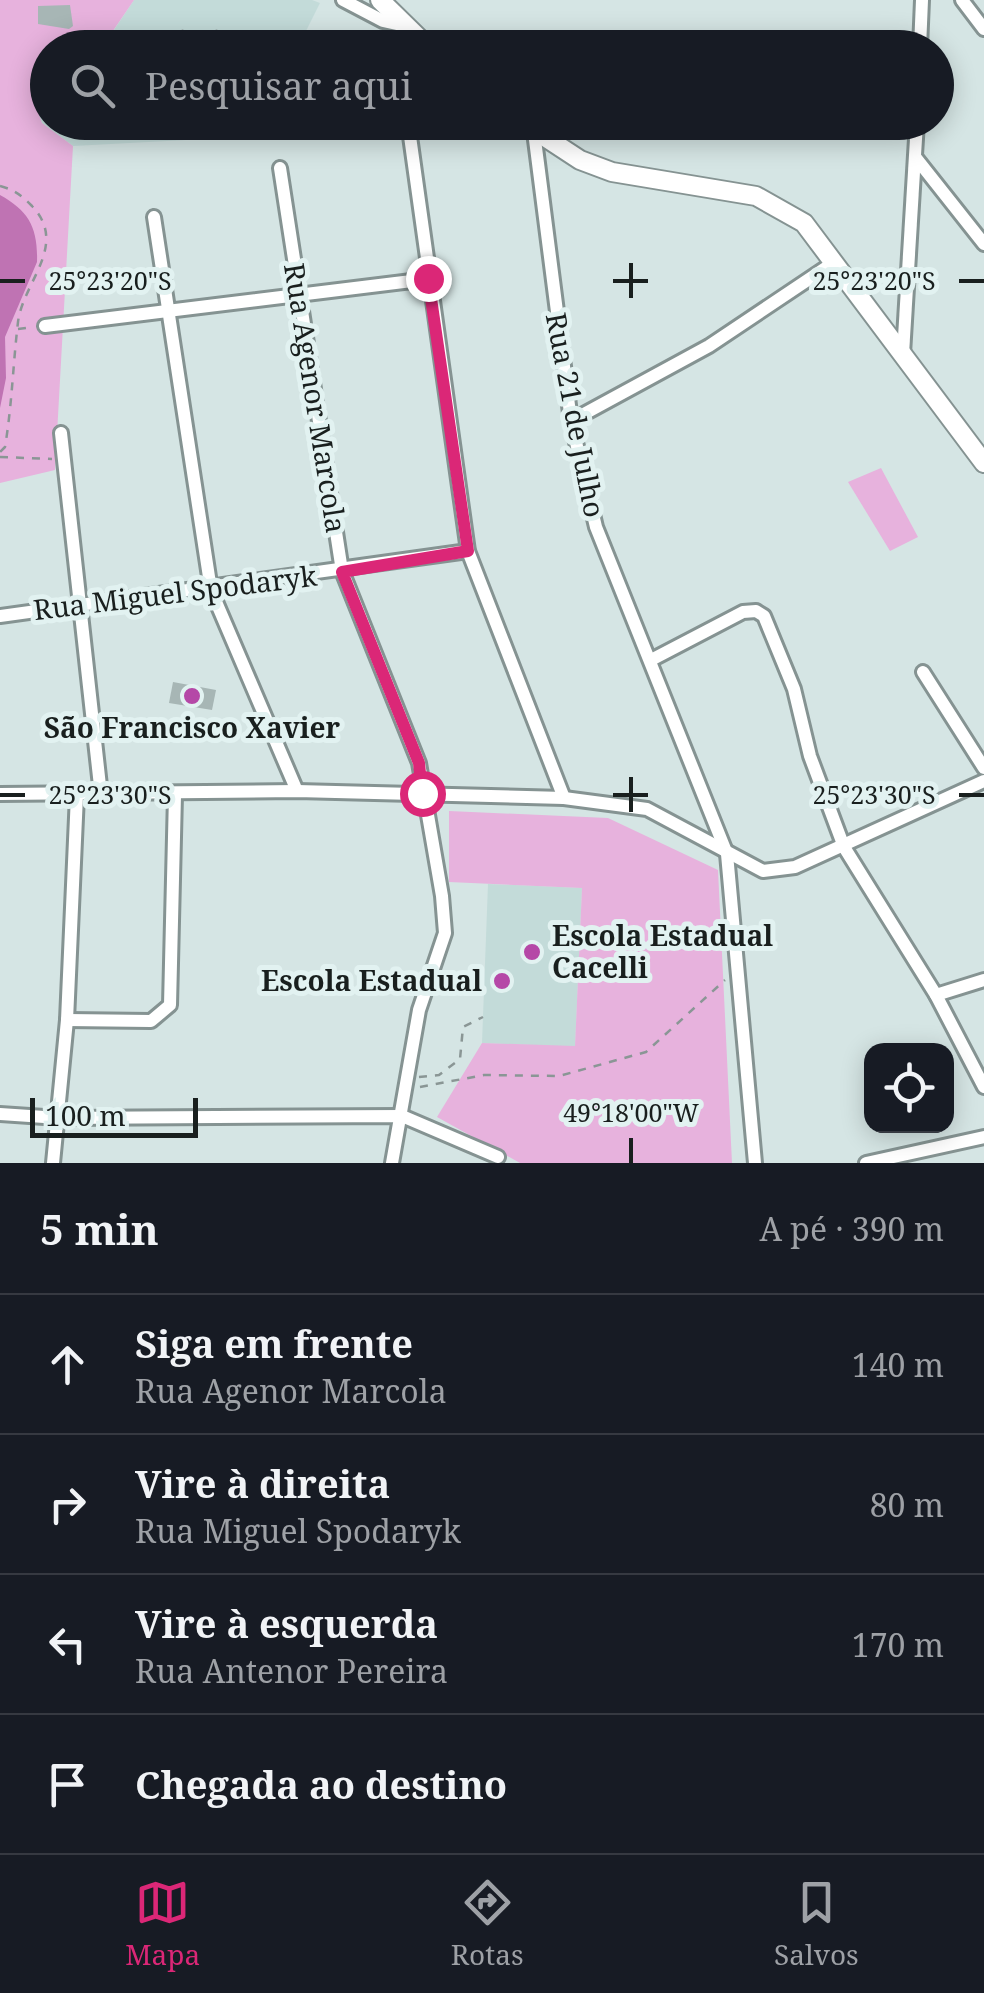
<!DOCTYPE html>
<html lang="pt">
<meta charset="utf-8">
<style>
body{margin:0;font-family:"Noto Serif",serif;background:#20242c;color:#f1f3f6}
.controls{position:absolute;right:30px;bottom:30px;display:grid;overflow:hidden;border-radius:20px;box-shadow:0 5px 25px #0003}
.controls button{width:90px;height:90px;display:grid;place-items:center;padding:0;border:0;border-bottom:2px solid #363941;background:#171b24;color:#f1f3f6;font:50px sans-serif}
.scale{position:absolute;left:30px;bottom:25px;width:168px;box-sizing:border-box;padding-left:10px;border:5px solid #191f1e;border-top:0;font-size:28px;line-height:35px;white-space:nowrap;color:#191f1e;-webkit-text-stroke:8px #e2f2f1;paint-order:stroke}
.stop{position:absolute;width:30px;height:30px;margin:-22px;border:8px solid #db2777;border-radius:50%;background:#fff}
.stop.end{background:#db2777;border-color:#fff;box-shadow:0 2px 10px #0008}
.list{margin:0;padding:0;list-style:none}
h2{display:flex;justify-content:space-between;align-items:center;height:130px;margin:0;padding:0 40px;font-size:42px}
h2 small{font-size:32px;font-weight:400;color:#9ea1a6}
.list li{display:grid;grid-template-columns:65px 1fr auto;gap:30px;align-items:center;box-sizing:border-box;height:140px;padding:0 40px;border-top:2px solid #363941}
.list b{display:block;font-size:38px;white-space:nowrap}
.list p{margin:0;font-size:32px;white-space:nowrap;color:#9ea1a6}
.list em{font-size:32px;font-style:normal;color:#9ea1a6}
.icon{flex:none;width:55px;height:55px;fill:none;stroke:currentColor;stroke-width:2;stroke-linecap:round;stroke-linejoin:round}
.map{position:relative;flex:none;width:984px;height:1163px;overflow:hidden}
.search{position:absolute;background:#171b24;box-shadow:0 5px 25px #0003;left:30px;right:30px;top:30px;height:110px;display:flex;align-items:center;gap:25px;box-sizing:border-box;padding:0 35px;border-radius:55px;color:#9ea1a6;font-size:38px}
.sheet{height:690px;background:#171b24}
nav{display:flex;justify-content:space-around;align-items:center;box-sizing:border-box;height:140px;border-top:2px solid #363941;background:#171b24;font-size:28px;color:#9ea1a6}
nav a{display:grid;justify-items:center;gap:5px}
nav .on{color:#db2777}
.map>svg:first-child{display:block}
.built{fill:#c3dbd9}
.green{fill:#e7b2dd}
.water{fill:#bf73b3}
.building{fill:#a7b6b5}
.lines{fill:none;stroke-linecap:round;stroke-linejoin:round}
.lane-casing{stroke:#859392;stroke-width:11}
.street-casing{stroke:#859392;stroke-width:18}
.secondary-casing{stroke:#859392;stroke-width:22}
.path{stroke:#8a9695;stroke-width:2.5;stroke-dasharray:8 8;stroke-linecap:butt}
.lane{stroke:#fff;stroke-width:6}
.street{stroke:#fff;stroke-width:12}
.secondary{stroke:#fff;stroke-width:18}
.route{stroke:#db2777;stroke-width:12}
.ticks{fill:none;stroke:#191f1e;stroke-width:4}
.poi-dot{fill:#b548a7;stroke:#e2f2f1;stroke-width:4}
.labels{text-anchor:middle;stroke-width:10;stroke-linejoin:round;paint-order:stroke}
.street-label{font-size:28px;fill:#191f1e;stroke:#e2f2f1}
.poi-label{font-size:28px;font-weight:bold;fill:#191f1e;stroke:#e2f2f1}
.ticks-label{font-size:25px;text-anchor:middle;fill:#191f1e;stroke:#e2f2f1;stroke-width:10;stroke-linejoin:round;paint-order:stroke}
</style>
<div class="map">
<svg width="984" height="1163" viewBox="0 0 984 1163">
<rect width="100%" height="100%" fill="#d5e5e4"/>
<g class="built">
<polygon points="134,0 312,0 320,3 298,47 102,48"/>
<polygon points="47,101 48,122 260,123 255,132 243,137 73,146 42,123 37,112"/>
<polygon points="488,884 582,888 575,1047 482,1043"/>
</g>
<g class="green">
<polygon points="0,0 134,0 102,47 48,48 47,101 38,112 42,123 73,146 55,470 0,483"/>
<polygon points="881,468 918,537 890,551 848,482"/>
<polygon points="449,811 608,818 718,870 732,1163 520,1163 437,1117 482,1043 575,1046 582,888 449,882"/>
</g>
<path class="water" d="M0 195C29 211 38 228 37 262L5 337 6 378 0 408Z"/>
<g class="building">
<polygon points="70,5 73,26 69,29 38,24 38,6"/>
<polygon points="182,29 209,41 216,29 256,48 173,48"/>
<polygon points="173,682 216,690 212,710 169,703"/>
</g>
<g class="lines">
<g class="lane-casing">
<polyline id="lane" points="313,130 400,122"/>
</g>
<g class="street-casing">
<g id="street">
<polyline points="343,0 383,21 401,25 403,48"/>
<polyline points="962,0 984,29"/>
<polyline points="920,48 922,0"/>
<polyline points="408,122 468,551 564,798"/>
<polyline points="534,132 571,421 596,527 727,854 755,1163"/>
<polyline points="916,158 984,244"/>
<polyline points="280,168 342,571 419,763 442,896 445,933 419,1010 392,1163"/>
<polyline points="154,217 211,590 297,791"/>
<polyline points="45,326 428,279"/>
<polyline points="903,354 917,122"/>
<polyline points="571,421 709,346 833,263"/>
<polyline points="61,433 101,795"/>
<polyline points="0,616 468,551"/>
<polyline points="651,660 743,612 756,611 764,616 794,689 810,756 844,847 936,995 984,1087"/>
<polyline points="923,672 984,768"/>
<polyline points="0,794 297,791 564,798 647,809 763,871 795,867 984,781"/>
<polyline points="936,995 984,980"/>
<polyline points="67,1020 151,1021 170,1005 175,795"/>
<polyline points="0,1114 59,1118 402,1116 498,1157"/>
<polyline points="53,1163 67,1020 77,795"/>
<polyline points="866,1163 984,1137"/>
</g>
</g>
<g class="secondary-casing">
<g id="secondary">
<polyline points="380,0 429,48"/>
<polyline points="522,122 580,160 612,172 756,196 804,223 984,463"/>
</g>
</g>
<g class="path">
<path d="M0 186C15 190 21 195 32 206 69 245 23 282 18 322 13 364 12 405 5 447L0 452"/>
<polyline points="18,329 33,327"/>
<polyline points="0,457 52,459"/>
<polyline points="419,1077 439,1075 460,1059 463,1027 483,1017"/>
<polyline points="420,1087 484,1075 559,1076 646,1052 725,980"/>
</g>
<use href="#lane" class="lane"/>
<use href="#street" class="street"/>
<use href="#secondary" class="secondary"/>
</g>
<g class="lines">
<polyline class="route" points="422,793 419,763 342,572 468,551 428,278"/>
</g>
<path class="ticks" d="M631 263V298M0 281H25M613 281H648M959 281H984M631 777V812M0 795H25M613 795H648M959 795H984M631 1138V1163"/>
<g class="poi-dot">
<circle cx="192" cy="696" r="10"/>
<circle cx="532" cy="952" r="10"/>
<circle cx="502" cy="981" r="10"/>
</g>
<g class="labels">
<g class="street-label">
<text transform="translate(315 398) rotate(81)" y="10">Rua Agenor Marcola</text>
<text transform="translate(575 415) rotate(79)" y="10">Rua 21 de Julho</text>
<text transform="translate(175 593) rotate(-7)" y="10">Rua Miguel Spodaryk</text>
</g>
<g class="poi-label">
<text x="192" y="738">São Francisco Xavier</text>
<text x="552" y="946" text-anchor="start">Escola Estadual<tspan x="552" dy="32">Cacelli</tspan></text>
<text x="482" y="991" text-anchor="end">Escola Estadual</text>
</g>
</g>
<g class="ticks-label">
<text x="110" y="290">25°23'20"S</text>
<text x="874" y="290">25°23'20"S</text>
<text x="110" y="804">25°23'30"S</text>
<text x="874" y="804">25°23'30"S</text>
<text x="631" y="1122">49°18'00"W</text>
</g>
</svg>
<div class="controls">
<button><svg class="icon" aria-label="locate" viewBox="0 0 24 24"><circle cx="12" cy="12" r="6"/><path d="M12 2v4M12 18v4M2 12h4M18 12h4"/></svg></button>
</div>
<div class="scale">100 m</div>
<div class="stop" style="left:422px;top:793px"></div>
<div class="stop end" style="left:428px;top:278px"></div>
<div class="search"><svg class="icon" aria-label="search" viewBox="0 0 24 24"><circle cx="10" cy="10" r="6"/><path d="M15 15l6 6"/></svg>Pesquisar aqui</div>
</div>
<section class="sheet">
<h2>5 min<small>A pé · 390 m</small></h2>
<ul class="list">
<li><svg class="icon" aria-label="ahead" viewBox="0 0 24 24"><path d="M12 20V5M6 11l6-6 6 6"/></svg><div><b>Siga em frente</b><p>Rua Agenor Marcola</p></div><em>140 m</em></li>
<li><svg class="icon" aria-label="right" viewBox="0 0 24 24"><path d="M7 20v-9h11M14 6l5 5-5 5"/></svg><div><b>Vire à direita</b><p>Rua Miguel Spodaryk</p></div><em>80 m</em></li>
<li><svg class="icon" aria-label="left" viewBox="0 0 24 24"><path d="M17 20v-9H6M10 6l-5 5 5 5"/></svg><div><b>Vire à esquerda</b><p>Rua Antenor Pereira</p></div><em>170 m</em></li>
<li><svg class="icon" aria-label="arrive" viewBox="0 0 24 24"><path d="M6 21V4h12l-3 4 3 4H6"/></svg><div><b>Chegada ao destino</b></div></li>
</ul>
</section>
<nav>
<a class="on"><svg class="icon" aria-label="map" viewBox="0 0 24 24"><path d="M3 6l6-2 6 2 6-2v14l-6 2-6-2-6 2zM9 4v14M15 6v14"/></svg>Mapa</a>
<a><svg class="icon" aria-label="directions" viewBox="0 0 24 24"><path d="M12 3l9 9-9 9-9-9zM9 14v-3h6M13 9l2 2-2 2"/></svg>Rotas</a>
<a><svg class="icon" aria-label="saved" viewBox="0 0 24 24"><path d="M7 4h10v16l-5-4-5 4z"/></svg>Salvos</a>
</nav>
